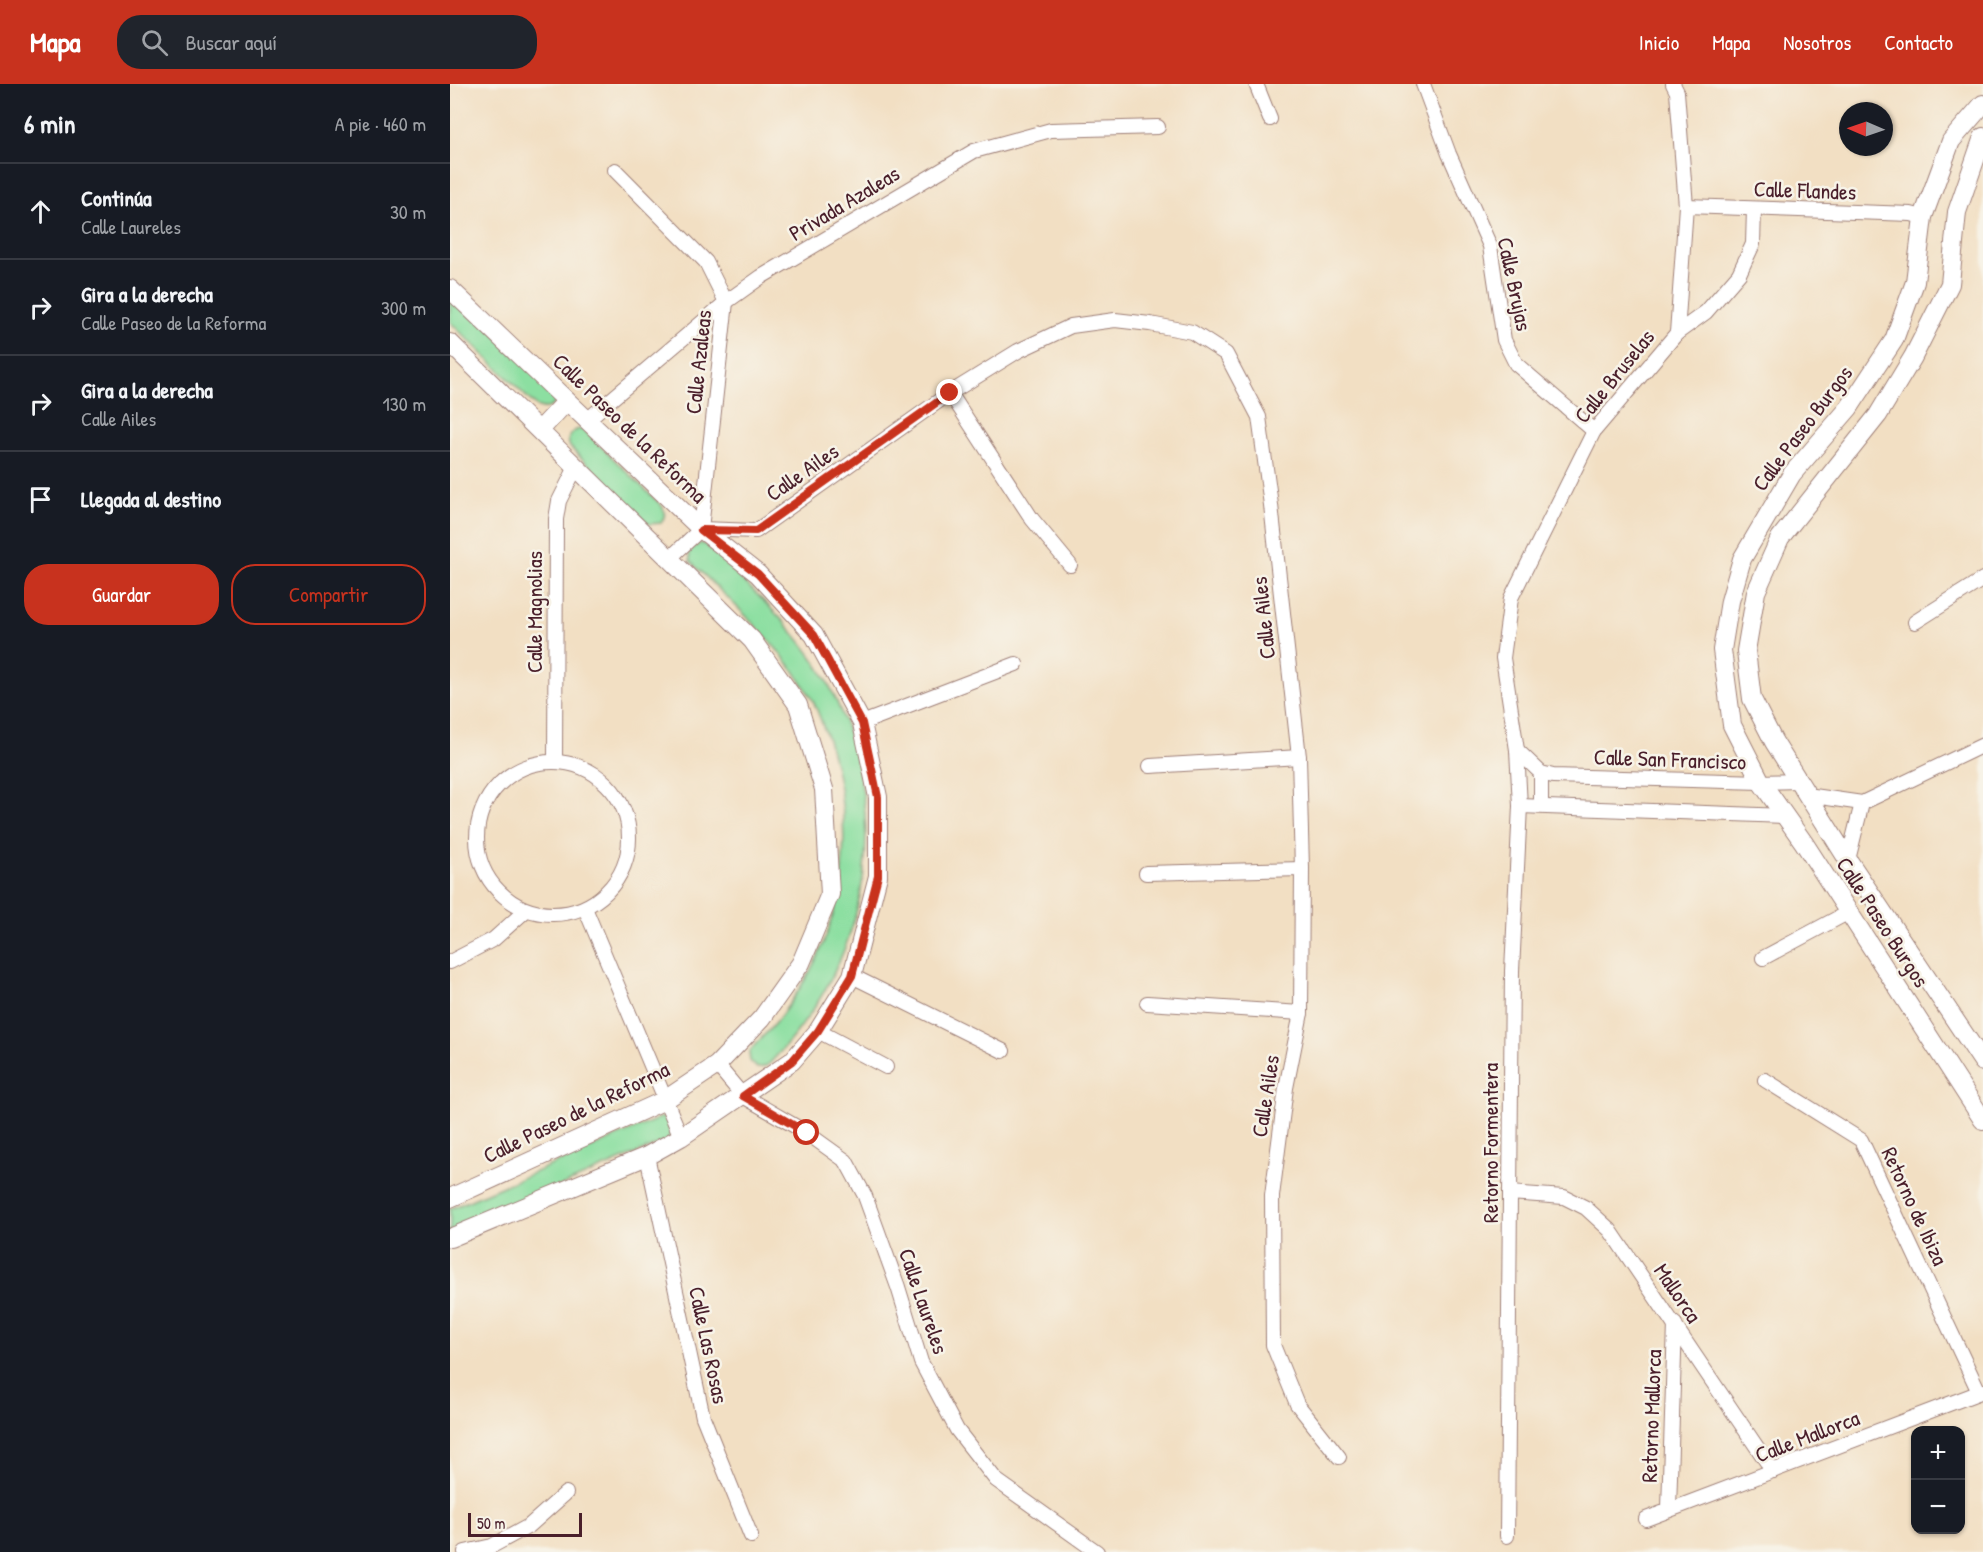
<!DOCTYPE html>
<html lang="es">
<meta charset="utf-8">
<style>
body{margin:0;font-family:"Patrick Hand",sans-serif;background:#20242c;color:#f1f3f6}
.controls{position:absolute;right:18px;bottom:18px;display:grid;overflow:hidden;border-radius:12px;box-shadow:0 2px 4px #0004}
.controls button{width:54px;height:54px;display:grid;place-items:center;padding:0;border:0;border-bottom:2px solid #363941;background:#171b24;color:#f1f3f6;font:30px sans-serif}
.compass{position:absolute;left:1389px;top:18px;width:54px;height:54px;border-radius:50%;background:#171b24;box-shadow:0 2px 4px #0004;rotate:272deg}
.scale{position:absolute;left:18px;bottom:15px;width:114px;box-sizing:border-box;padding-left:6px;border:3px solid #4a1f2b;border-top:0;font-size:16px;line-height:21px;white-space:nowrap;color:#4a1f2b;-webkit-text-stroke:4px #f7f3e8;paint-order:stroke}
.stop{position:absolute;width:18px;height:18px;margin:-14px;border:4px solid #c8321e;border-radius:50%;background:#fff}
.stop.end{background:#c8321e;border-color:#fff;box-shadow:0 2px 6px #0008}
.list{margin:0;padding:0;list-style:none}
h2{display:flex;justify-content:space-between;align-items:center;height:78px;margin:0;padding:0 24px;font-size:26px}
h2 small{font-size:20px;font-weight:400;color:#9ea1a6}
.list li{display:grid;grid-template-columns:39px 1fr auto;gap:18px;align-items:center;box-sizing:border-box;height:96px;padding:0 24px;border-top:2px solid #363941}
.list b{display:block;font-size:22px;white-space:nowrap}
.list p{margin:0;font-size:20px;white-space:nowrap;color:#9ea1a6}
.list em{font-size:20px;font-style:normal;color:#9ea1a6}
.actions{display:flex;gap:12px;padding:18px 24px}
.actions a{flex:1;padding:14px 0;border:2px solid #c8321e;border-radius:24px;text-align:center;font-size:21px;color:#c8321e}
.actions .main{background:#c8321e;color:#fff}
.icon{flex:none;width:33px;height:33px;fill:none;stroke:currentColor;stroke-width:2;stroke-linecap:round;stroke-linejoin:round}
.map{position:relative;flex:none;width:1533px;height:1468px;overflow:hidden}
header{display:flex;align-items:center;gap:36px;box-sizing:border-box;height:84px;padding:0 30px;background:#c8321e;color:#fff}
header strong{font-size:28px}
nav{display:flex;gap:33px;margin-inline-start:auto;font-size:21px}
.search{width:420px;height:54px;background:#20242c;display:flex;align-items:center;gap:15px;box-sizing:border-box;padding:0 21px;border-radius:24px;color:#9ea1a6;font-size:22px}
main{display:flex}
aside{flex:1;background:#171b24}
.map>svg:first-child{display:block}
.green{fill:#8cdfa1;stroke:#6b7f66;stroke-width:1.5}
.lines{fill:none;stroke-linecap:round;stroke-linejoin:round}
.street-casing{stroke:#9e7f77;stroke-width:16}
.secondary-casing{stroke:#9e7f77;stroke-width:20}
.street{stroke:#fff;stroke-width:14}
.secondary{stroke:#fff;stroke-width:18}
.route{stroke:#c8321e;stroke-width:8}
.labels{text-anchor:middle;stroke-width:5;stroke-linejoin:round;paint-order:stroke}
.street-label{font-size:22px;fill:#4a1f2b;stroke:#f7f3e8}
</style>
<header>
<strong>Mapa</strong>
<div class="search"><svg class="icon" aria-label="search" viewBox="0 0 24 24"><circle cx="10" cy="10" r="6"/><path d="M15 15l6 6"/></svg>Buscar aquí</div>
<nav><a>Inicio</a><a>Mapa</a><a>Nosotros</a><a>Contacto</a></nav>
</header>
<main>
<aside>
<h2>6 min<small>A pie · 460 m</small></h2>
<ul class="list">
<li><svg class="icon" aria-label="ahead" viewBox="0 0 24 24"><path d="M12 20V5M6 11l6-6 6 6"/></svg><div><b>Continúa</b><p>Calle Laureles</p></div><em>30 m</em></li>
<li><svg class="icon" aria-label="right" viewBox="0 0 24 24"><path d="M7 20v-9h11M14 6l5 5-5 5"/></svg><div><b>Gira a la derecha</b><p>Calle Paseo de la Reforma</p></div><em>300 m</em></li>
<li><svg class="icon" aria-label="right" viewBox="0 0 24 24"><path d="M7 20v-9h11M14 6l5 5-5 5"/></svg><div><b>Gira a la derecha</b><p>Calle Ailes</p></div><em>130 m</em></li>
<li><svg class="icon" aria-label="arrive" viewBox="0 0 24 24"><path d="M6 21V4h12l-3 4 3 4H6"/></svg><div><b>Llegada al destino</b></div></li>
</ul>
<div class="actions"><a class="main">Guardar</a><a>Compartir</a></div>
</aside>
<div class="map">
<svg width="1533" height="1468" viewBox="0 0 1533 1468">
<rect width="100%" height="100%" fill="#f7f3e8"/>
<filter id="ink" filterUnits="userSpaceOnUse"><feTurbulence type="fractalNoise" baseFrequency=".0167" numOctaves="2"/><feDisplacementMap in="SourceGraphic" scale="12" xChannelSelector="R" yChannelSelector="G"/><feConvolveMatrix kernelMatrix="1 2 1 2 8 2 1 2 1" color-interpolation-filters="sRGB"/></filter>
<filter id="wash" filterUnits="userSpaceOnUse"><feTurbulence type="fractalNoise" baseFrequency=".008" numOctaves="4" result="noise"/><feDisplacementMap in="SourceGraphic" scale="24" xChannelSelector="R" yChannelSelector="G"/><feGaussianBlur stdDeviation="1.35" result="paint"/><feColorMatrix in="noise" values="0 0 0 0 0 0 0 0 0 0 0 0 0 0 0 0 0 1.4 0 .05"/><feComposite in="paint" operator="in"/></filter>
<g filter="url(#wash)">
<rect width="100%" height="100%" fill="#f2dfc3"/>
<g class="green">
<path d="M0 205 104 305 105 319C99 326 94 325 86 322L0 238Z"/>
<path d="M130 345 136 348 212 422C216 429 215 433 211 439L199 440 120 363C116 354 120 347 130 345Z"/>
<path d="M250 459 256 461C295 500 341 538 370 585 385 609 394 634 402 660 437 777 404 892 320 979L314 983 307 984 300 977 299 969C304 960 313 953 320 945 335 928 348 908 359 889 401 814 404 721 373 642 370 634 367 625 363 617 333 562 283 520 240 477L239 467Z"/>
<polygon points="212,1033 218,1037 220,1055 0,1150 0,1125"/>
</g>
</g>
<g filter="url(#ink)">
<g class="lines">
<g class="street-casing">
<g id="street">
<polyline points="806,0 820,35"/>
<polyline points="973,0 999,70 1040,162 1054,256 1066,280 1144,347"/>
<polyline points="165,86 256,178 276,218"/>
<polyline points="1236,122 1461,130 1473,133"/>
<polyline points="1227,249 1256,228 1289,190 1303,160 1304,125"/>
<polyline points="500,309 582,435 620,481"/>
<polyline points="137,336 276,218 311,193 524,67 601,46 708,43"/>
<polyline points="251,445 306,447 500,309 568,267 621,242 665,236 700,240 742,248 776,270 809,333 821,421 849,673 852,785 851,929 836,1004 822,1112 823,1261 847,1320 889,1373"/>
<polyline points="219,475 251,445 276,218"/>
<polyline points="1465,538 1533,495"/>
<polyline points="412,639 566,580"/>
<polyline points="1067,666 1091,689 1103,692 1311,698 1348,697"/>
<polyline points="105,677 106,435 109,417 126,383"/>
<circle cx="103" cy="754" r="76"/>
<polyline points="700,682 849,673"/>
<polyline points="1357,711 1412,719 1533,661"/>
<polyline points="1070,722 1335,732"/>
<polyline points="1091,722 1091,689"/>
<polyline points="1398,776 1412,719"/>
<polyline points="696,789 852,785"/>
<polyline points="135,824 231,1053"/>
<polyline points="1313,874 1399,828"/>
<polyline points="0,878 44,855 75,827"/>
<polyline points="402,892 553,967"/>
<polyline points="697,919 851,929"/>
<polyline points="368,947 436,983"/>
<polyline points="267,981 293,1012 357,1049 396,1077 415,1112 448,1203 471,1278 507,1346 546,1396 647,1468"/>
<polyline points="1315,996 1411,1056 1529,1308"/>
<polyline points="197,1072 253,1333 301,1452"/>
<polyline points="1060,1109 1114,1113 1136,1124 1160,1146 1323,1387"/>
<polyline points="1219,1424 1225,1240"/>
<polyline points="1196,1435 1533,1307"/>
<polyline points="1057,1452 1062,887 1070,722 1067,666 1053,574 1061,514 1144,347 1227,249 1236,122 1227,8 1223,0"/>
<polyline points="15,1468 42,1462 79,1442 116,1409"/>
</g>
</g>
<g class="secondary-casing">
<g id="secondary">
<polyline points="1533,20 1501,57 1473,133 1465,198 1444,256 1399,324 1342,390 1292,475 1280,517 1272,566 1282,641 1311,698 1354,759 1533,1036"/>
<polyline points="1533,53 1507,128 1500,200 1463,273 1428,331 1330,454 1306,508 1296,567 1302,615 1324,658 1398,776 1533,978"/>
<polyline points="0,205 251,445 308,490 364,551 412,639 428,713 428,792 402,892 368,947 342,977 231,1053 197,1072 0,1154"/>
<polyline points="0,259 302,556 348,621 374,705 380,810 351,879 312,934 267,981 215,1016 0,1114"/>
<polyline points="90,346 117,317"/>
</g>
</g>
<use href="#street" class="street"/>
<use href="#secondary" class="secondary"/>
</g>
</g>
<g class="lines" filter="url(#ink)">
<polyline class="route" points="357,1049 293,1012 342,977 368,947 402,892 428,792 428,713 412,639 364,551 308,490 251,446 306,447 500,309"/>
</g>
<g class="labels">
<g class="street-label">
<text transform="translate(1355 106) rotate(2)" y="8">Calle Flandes</text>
<text transform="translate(394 119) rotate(-31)" y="8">Privada Azaleas</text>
<text transform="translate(1065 200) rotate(78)" y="8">Calle Brujas</text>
<text transform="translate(248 278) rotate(-84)" y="8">Calle Azaleas</text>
<text transform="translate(1164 292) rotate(-51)" y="8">Calle Bruselas</text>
<text transform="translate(180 344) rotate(44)" y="8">Calle Paseo de la Reforma</text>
<text transform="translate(1352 344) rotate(-53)" y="8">Calle Paseo Burgos</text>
<text transform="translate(352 388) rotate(-35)" y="8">Calle Ailes</text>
<text transform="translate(84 528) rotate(-90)" y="8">Calle Magnolias</text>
<text transform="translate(813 534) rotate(-96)" y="8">Calle Ailes</text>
<text transform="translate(1220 675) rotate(2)" y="8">Calle San Francisco</text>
<text transform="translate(1433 838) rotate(57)" y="8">Calle Paseo Burgos</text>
<text transform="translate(815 1012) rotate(-81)" y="8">Calle Ailes</text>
<text transform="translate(126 1028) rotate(-26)" y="8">Calle Paseo de la Reforma</text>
<text transform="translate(1040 1059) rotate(-90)" y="8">Retorno Formentera</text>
<text transform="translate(1465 1122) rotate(65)" y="8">Retorno de Ibiza</text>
<text transform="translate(1228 1209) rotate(56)" y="8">Mallorca</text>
<text transform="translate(474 1217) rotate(71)" y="8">Calle Laureles</text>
<text transform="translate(259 1261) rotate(78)" y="8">Calle Las Rosas</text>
<text transform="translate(1201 1332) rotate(-88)" y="8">Retorno Mallorca</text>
<text transform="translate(1357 1352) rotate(-21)" y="8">Calle Mallorca</text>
</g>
</g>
</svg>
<div class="controls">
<button>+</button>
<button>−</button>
</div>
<svg class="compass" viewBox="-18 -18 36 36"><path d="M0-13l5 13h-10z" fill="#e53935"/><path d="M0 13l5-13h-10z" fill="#9ea1a6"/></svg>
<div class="scale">50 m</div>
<div class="stop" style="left:357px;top:1049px"></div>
<div class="stop end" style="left:500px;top:309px"></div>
</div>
</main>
